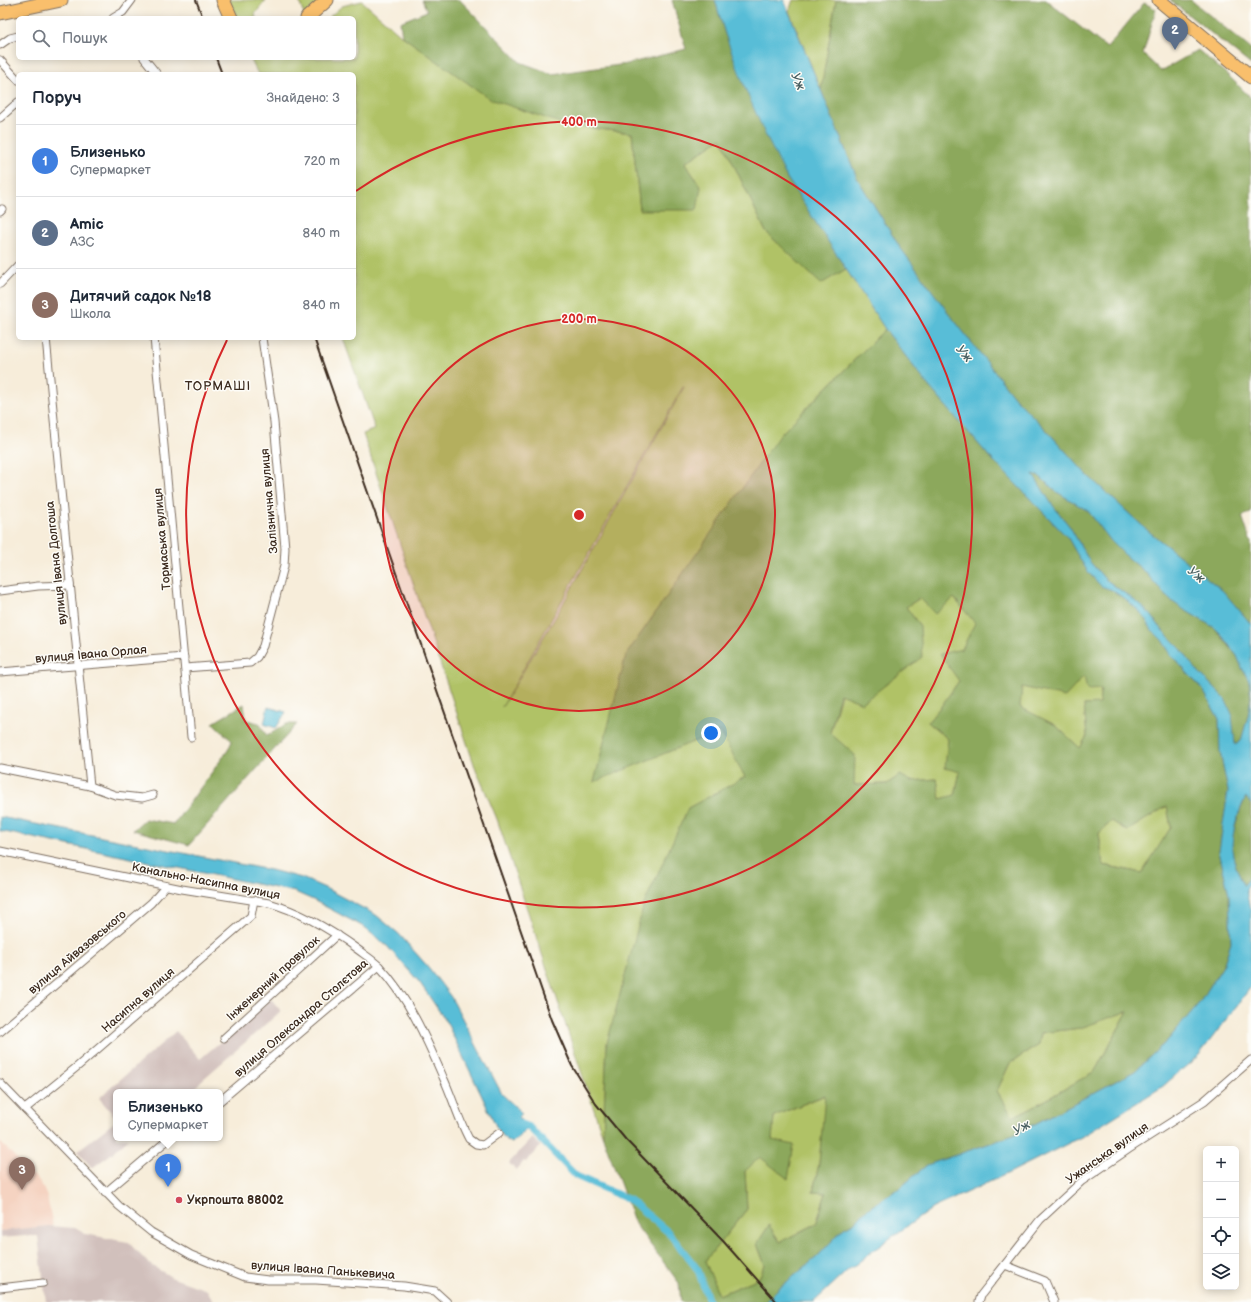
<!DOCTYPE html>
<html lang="uk">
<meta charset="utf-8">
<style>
body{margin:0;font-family:"Balsamiq Sans",sans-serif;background:#f2f2f3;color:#1f2937}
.controls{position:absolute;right:12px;bottom:12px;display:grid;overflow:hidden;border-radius:6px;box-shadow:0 2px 10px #0003}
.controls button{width:36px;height:36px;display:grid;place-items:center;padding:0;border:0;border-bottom:1px solid #e0e1e3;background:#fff;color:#1f2937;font:20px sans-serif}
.you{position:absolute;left:711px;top:733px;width:14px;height:14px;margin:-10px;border:3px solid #fff;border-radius:50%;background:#1a73e8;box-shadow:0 0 0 6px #1a73e833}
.badge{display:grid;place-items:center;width:26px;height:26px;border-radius:50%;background:#111827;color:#fff;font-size:13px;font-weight:700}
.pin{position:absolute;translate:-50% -33px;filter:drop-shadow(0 1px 2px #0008)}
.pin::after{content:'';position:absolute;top:21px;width:14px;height:12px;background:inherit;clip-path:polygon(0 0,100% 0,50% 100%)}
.popup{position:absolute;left:113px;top:1089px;width:110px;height:52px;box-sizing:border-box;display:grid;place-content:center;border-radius:6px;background:#fff;filter:drop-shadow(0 1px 3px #0005);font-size:13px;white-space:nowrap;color:#747a83}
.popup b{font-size:15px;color:#1f2937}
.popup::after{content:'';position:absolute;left:50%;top:100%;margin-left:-8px;border:8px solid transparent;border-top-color:#fff}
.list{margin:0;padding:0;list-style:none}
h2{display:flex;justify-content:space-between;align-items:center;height:52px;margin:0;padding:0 16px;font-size:17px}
h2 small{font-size:13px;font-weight:400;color:#747a83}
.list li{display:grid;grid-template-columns:26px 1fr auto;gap:12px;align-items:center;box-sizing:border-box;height:72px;padding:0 16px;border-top:1px solid #e0e1e3}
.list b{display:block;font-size:15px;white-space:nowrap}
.list p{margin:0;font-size:13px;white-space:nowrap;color:#747a83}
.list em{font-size:13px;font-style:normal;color:#747a83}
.icon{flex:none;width:22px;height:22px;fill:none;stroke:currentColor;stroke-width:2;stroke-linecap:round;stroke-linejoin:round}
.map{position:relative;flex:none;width:1251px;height:1302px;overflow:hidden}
.search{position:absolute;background:#fff;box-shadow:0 2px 10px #0003;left:16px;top:16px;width:340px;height:44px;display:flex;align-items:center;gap:10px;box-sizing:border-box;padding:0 14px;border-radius:6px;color:#747a83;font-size:15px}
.panel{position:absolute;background:#fff;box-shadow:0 2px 10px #0003;left:16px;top:72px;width:340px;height:268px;border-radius:6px}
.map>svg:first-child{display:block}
.built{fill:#f5d3c1}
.industrial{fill:#d1c0bc}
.green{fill:#b0c266;stroke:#767642;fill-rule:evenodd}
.forest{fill:#8ca85b;stroke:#64693c;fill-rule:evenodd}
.water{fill:#59bdd7;stroke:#4a747a;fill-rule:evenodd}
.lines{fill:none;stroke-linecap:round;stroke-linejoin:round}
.canal{stroke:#59bdd7;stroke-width:7}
.street-casing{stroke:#7d6e60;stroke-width:9}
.highway-casing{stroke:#7d6e60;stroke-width:15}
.street{stroke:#fff;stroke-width:7}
.highway{stroke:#f9bf6c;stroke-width:13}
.rail{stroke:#3b2a1e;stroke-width:2}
.ring{fill:none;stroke:#d62828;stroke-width:2}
.poi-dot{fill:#d1495b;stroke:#fdfcf7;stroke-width:1.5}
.labels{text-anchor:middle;stroke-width:3;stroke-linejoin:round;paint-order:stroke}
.street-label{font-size:12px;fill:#3b2a1e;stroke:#fdfcf7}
.poi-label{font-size:12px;font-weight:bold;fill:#3b2a1e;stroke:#fdfcf7;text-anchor:start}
.water-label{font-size:13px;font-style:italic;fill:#465d5f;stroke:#fdfcf7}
.neighbourhood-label{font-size:13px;letter-spacing:1px;fill:#3b2a1e;stroke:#fdfcf7}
.centre{fill:#d62828;stroke:#fdfcf7;stroke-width:2}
.ring-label{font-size:12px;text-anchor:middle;font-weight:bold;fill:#d62828;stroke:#fdfcf7;stroke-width:3;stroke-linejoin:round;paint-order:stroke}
</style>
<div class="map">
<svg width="1251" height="1302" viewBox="0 0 1251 1302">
<rect width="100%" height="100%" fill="#fdfcf7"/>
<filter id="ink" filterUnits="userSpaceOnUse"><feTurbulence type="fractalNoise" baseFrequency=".025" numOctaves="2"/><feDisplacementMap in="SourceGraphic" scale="8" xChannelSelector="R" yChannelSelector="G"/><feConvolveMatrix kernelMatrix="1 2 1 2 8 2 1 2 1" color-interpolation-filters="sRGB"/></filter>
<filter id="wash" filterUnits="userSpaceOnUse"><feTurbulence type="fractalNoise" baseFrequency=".012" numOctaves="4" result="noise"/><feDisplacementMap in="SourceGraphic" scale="16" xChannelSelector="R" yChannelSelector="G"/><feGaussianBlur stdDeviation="0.9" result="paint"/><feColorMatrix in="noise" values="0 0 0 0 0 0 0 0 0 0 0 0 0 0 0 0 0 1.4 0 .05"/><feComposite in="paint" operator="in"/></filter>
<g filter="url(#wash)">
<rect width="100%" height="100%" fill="#f7edda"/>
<polygon class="built" points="0,1142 41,1183 47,1197 53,1226 0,1231"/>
<g class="industrial">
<polygon points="271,999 281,1011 201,1081 196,1087 199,1092 116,1092 116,1118 99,1098 176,1031 200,1059"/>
<polygon points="116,1121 116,1138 129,1138 111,1154 92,1168 77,1151"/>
<polygon points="532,1138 541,1146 526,1162 524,1161 516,1170 509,1163"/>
<polygon points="48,1226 75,1228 85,1234 128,1242 149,1264 173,1278 207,1290 214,1302 46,1302 38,1236 25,1236 0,1238 0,1231"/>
</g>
<g class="green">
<polygon points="228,0 266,0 255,14 256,18 237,18"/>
<polygon points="299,0 322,0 304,15"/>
<polygon points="793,0 836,0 821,90 789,11"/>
<path d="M362 1 402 36 566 125 632 133 640 210 701 187 685 163 721 138 766 232 821 283 846 269 885 329 778 437 720 730 746 778 688 808 607 1043 603 1137 497 819 475 767 363 434 375 429 343 338H354V74H258L250 58H354V18H328L342 6ZM684 387 556 616 502 707 683 387Z"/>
<polygon points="920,598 954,598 976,623 962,649 959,681 942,705 928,722 948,739 960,771 955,796 940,800 937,779 910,781 900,775 887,784 854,785 830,733 841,694 920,626 906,607"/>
<polygon points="1084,676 1101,688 1099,705 1084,705 1087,736 1080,748 1055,725 1019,707 1022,687 1043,691"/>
<polygon points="1167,806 1171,827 1143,873 1103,865 1099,833 1112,821 1127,831"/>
<polygon points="1128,1011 1095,1071 1044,1101 1013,1117 997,1091 1010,1063 1039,1045 1041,1033 1080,1028"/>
<polygon points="826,1095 819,1164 813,1192 826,1193 816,1224 780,1242 769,1226 757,1244 765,1265 759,1278 719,1295 705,1261 747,1209 745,1171 760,1156 788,1179 772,1140 774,1116"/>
</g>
<g class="forest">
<polygon points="422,0 460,0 520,62 552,74 627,64 686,49 672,0 715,0 725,34 787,178 846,269 821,284 766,232 721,138 685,163 701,187 697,210 640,210 632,133 566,125 490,99 402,36 400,22 427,11"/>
<polygon points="836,0 1046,0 1107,48 1144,3 1156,9 1143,54 1161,71 1198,50 1230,77 1251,98 1251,513 1242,516 1251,543 1251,624 1223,591 1147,530 1087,475 1049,433 1015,398 947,311 899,246 857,178 821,90"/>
<polygon points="1170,0 1191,0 1251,49 1251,65"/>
<path d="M885 329 927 384 988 455 1068 538 1077 554 1088 572 1101 586 1112 590 1129 602 1143 615 1152 630 1162 640 1172 656 1203 690 1219 719 1220 752 1228 791 1219 851 1229 895 1231 943 1223 966 1200 1002 1168 1040 1135 1071 1014 1135 927 1165 901 1187 866 1210 854 1223 844 1228 817 1257 777 1290 765 1302H681L679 1283 635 1224 603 1137 607 1043 644 904 688 808 745 777 720 731 594 782 626 655 778 437ZM920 598 935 614 954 598 975 623 962 649 940 654 959 681 942 705 928 722 948 739 945 768 960 772 955 795 940 799 937 779 911 781 900 775 887 784 854 785 855 755 830 733 840 694 862 703 922 657 920 626 906 607ZM1084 676 1087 690 1101 689 1099 704 1084 705 1087 736 1080 748 1055 725 1020 707 1022 687 1065 697ZM1167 806 1171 827 1142 873 1103 865 1099 833 1112 821 1127 831ZM1128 1011 1095 1071 1044 1101 1013 1117 997 1091 1010 1063 1039 1045 1041 1033 1080 1028ZM825 1095 819 1164 813 1192 826 1193 816 1224 780 1242 769 1225 757 1244 765 1265 759 1278 719 1295 705 1261 747 1209 745 1171 760 1157 788 1179 794 1145 772 1140 774 1116Z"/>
<polygon points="1032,473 1039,476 1057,492 1088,511 1111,541 1124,554 1144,571 1170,600 1183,609 1215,628 1237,656 1242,668 1249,681 1251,697 1248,716 1241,741 1235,745 1225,699 1193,666 1181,649 1163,631 1151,615 1138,603 1105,579 1090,562 1070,527 1051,503"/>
<polygon points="244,704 246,720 259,723 267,736 286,724 297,724 189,845 133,830 145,819 174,824 228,750 232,741 213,723"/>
<path d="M1246 797 1251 805V872L1244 886C1239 875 1234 863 1232 851 1231 833 1239 812 1246 797Z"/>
</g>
<g class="water">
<path d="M715 0H784L857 178 899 246 947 311 1015 398 1049 433 1087 475 1147 530 1223 591 1251 624V805L1246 797C1238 812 1232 832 1232 849 1233 861 1239 875 1244 886L1251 872V881L1246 890 1251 913V987L1199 1055 1162 1087 1085 1135 1011 1172 933 1208 886 1241 847 1271 814 1302H765L777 1290 817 1257 844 1228 854 1223 866 1210 901 1187 927 1165 1014 1135 1135 1071 1168 1040 1200 1002 1223 966 1231 943 1229 895 1219 851 1228 791 1220 752 1219 719 1203 690 1172 656 1162 640 1152 630 1143 615 1129 602 1112 590 1101 586 1088 572 1077 554 1068 538 988 455 927 384 885 329 846 269 787 178 765 134 745 88 725 34ZM1033 474 1039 476 1057 492 1088 511 1111 541 1124 554 1144 571 1170 600 1183 609 1215 628 1221 634 1237 656 1242 668 1249 681 1251 697 1248 716 1241 741 1235 745 1232 714 1225 699 1193 666 1181 649 1163 631 1151 615 1138 603 1105 579 1090 562 1070 527 1051 503Z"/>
<polygon points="268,707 286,712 276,728 264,724"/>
<polygon points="0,817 275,871 302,878 325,888 376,915 399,934 429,968 451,997 502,1094 522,1113 519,1117 529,1127 512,1143 507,1141 497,1128 446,1021 420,983 387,946 362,926 313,900 295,892 0,831"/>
</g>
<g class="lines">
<polyline class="canal" points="521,1124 529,1127 576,1176 630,1200 668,1232 698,1270 709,1302"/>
</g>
</g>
<g filter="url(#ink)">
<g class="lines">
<g class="street-casing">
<g id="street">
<polyline points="113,18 123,12 132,0"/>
<polyline points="0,45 10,38 18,36"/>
<polyline points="144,58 157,74"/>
<polyline points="0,60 18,80"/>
<polyline points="0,118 18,102"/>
<polyline points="0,211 2,209"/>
<polyline points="0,284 18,265"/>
<polyline points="46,338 90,786"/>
<polyline points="154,338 191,737"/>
<polyline points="0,591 38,586 70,585"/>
<polyline points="185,668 250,663 257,657 263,646 284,566 285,548 274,422 262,338"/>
<polyline points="0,672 184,657"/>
<polyline points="0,768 90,786 115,795 142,798 153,795"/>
<path d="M0 851 182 889 269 903C301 912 331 930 357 949 365 955 373 960 379 966 407 995 427 1040 443 1077 452 1096 459 1121 469 1139L476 1144 483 1145 499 1133"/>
<polyline points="0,1032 151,903 166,886"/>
<polyline points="224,1038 337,935"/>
<polyline points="0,1083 119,1206 151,1232 191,1255 245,1277 268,1280 316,1280 404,1286 435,1291 447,1302"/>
<polyline points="220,1101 379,966"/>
<polyline points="25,1109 78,1066 251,916 254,900"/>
<polyline points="105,1193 170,1138"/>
<polyline points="1005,1265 1045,1281 1054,1302"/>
<polyline points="0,1288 43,1283"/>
<polyline points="979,1302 981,1295 1040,1220 1082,1181 1129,1149 1204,1101 1251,1060"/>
</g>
</g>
<g class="highway-casing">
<g id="highway">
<polyline points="223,0 231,18"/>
<polyline points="1159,0 1251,77"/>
<polyline points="0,13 61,0"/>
<polyline points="307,18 327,0"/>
</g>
</g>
<use href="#street" class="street"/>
<use href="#highway" class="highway"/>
<g class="rail">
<polyline points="196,0 203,18"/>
<polyline points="216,58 222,74"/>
<polyline points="314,338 552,1020 572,1066 596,1104 626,1140 723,1241 777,1302"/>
</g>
</g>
</g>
<circle cx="579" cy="515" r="196" fill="#d62828" fill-opacity=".12"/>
<g class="ring">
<circle cx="579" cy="515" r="196"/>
<path d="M356 191A393 393 0 1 1 227 340"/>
</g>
<circle class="poi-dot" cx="179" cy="1200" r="4"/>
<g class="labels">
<g class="street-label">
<text transform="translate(269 501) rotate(-95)" y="4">Залізнична вулиця</text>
<text transform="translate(162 539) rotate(-95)" y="4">Тормаська вулиця</text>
<text transform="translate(56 563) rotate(-96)" y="4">вулиця Івана Долгоша</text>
<text transform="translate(91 654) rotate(-5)" y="4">вулиця Івана Орлая</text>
<text transform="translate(206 881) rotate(11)" y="4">Канально-Насипна вулиця</text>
<text transform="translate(77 952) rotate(-40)" y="4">вулиця Айвазовського</text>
<text transform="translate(273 978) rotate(-42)" y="4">Інженерний провулок</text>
<text transform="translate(138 1000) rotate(-41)" y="4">Насипна вулиця</text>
<text transform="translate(301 1018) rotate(-41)" y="4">вулиця Олександра Столєтова</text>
<text transform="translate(1107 1153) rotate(-35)" y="4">Ужанська вулиця</text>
<text transform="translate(323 1270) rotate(4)" y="4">вулиця Івана Панькевича</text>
</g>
<g class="poi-label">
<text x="187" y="1204">Укрпошта 88002</text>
</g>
<g class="water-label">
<text transform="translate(799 81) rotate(68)" y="5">Уж</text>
<text transform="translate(965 353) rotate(50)" y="5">Уж</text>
<text transform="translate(1197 574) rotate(41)" y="5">Уж</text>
<text transform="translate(1021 1127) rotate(-29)" y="5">Уж</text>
</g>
<g class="neighbourhood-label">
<text x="218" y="390">ТОРМАШІ</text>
</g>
</g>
<circle cx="579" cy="515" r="6" class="centre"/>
<g class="ring-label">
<text x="579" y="126">400 m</text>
<text x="579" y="323">200 m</text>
</g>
</svg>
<div class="controls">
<button>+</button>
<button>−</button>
<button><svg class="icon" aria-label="locate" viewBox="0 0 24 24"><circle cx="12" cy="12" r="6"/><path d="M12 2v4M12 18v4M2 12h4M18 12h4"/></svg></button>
<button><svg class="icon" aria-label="layers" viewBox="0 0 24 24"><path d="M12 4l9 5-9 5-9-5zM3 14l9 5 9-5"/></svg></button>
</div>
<div class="you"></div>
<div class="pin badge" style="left:168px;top:1187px;background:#3f7fe0">1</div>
<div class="popup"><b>Близенько</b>Супермаркет</div>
<div class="pin badge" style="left:1175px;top:50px;background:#5c6f8a">2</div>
<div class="pin badge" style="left:22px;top:1190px;background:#8d6e63">3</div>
<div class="search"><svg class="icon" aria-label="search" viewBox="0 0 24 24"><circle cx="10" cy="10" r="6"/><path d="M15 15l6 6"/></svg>Пошук</div>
<section class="panel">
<h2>Поруч<small>Знайдено: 3</small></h2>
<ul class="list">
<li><span class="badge" style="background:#3f7fe0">1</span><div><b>Близенько</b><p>Супермаркет</p></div><em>720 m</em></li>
<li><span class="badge" style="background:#5c6f8a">2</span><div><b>Amic</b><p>АЗС</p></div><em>840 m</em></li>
<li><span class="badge" style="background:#8d6e63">3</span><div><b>Дитячий садок №18</b><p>Школа</p></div><em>840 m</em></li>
</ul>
</section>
</div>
